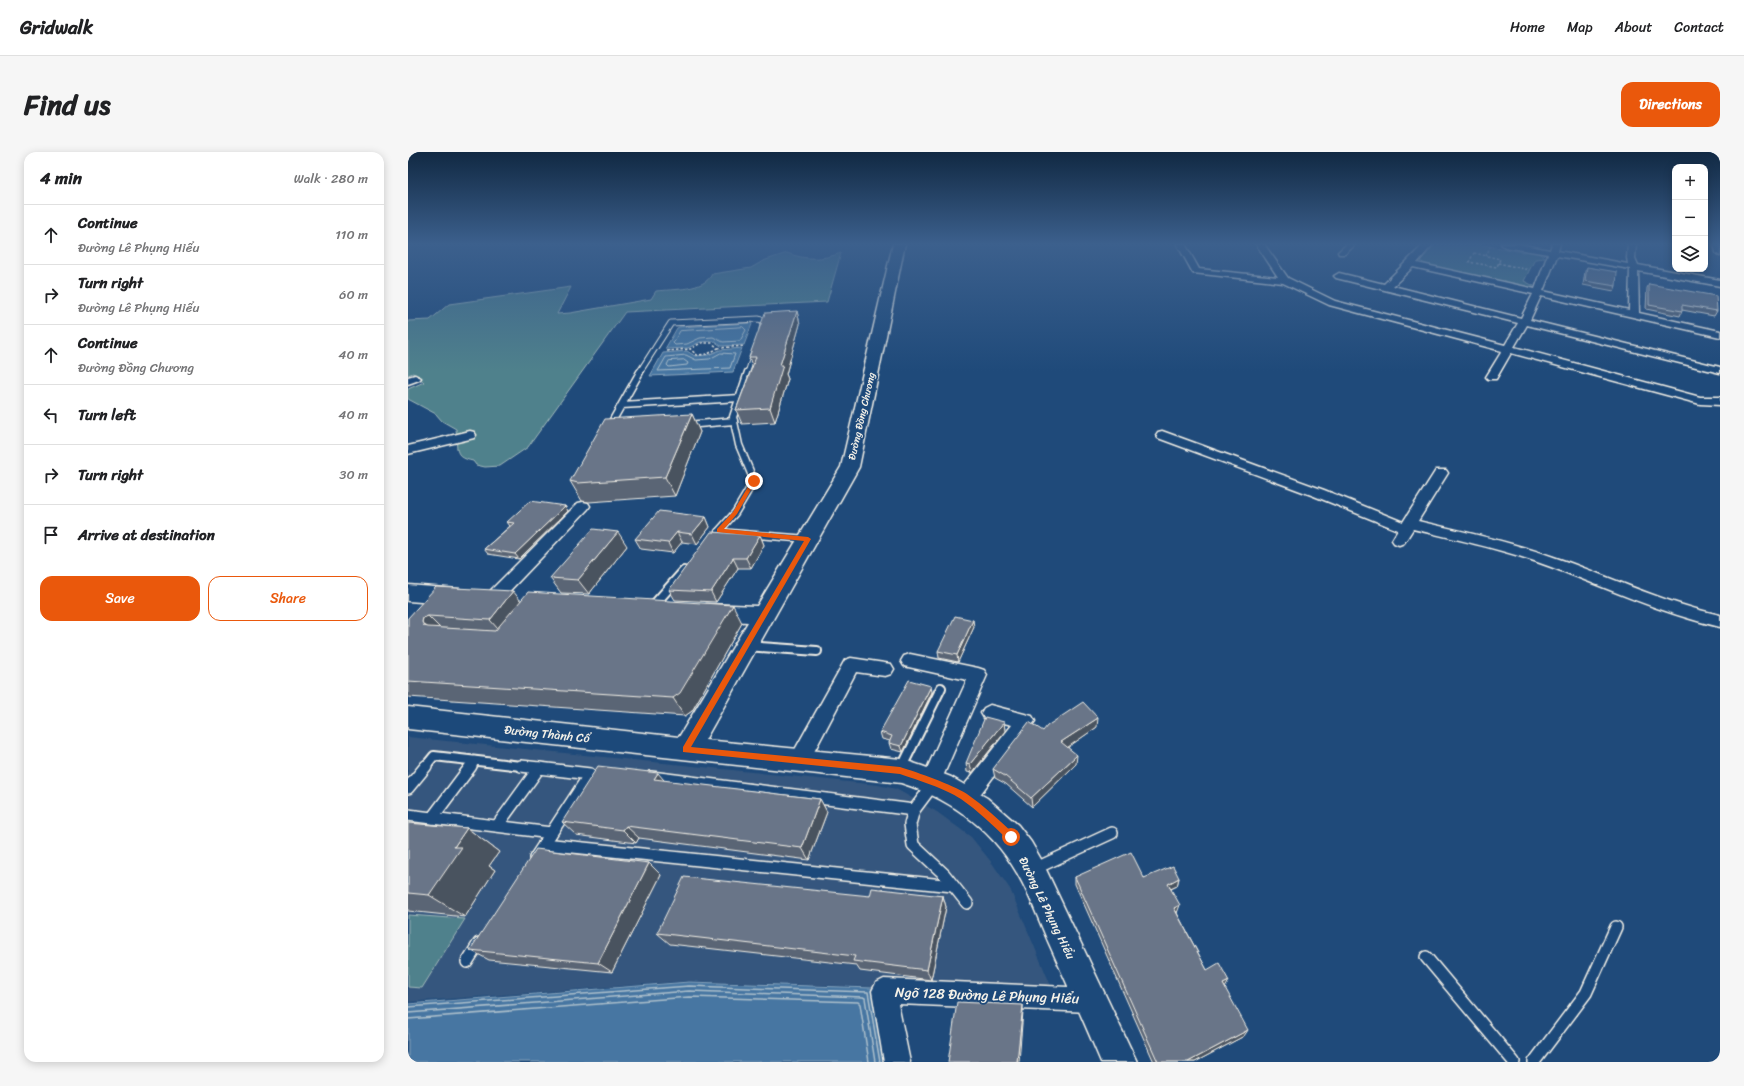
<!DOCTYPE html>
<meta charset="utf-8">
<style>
body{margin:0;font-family:Sriracha,sans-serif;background:#f6f6f6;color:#202124}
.controls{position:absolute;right:12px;top:12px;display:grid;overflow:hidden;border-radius:8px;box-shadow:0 2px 10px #0003}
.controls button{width:36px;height:36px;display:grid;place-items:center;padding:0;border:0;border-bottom:1px solid #e0e0e0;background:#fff;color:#202124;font:20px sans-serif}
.stop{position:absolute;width:12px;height:12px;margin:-9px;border:3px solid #ea580c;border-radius:50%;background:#fff}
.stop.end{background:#ea580c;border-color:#fff;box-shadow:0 1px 4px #0008}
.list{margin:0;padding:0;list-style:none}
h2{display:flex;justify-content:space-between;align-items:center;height:52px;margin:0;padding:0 16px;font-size:17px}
h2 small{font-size:13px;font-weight:400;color:#757577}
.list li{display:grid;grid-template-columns:26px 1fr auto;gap:12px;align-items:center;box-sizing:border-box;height:60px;padding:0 16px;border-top:1px solid #e0e0e0}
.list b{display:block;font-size:15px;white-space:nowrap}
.list p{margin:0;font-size:13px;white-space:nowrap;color:#757577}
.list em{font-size:13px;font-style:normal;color:#757577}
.actions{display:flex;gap:8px;padding:12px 16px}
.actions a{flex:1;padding:9px 0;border:1px solid #ea580c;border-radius:12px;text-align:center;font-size:14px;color:#ea580c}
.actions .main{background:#ea580c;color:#fff}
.icon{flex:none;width:22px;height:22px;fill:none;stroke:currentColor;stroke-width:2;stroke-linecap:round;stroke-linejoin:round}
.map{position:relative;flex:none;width:1312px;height:910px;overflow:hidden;border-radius:12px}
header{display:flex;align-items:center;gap:24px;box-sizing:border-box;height:56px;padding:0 20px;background:#fff;border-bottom:1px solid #e0e0e0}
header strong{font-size:19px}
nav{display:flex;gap:22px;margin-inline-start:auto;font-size:14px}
.intro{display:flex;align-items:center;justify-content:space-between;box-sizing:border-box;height:96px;padding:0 24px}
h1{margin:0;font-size:28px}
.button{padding:10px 18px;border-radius:12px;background:#ea580c;color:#fff;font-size:14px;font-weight:700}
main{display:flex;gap:24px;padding:0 24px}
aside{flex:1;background:#fff;border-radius:12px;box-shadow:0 2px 10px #0003}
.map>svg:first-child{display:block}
.built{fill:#35577e}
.green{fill:#4f818c;stroke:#a2b9ba}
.water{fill:#4676a2;stroke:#8ca7be}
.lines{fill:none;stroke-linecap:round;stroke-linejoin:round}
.shore-far1{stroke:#aec0cc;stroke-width:1}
.shore{stroke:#aec0cc;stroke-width:1.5}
.lane-far3-casing{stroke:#f4f1e8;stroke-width:7}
.lane-far2-casing{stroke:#f4f1e8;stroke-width:9}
.lane-far1-casing{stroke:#f4f1e8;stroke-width:12}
.lane-casing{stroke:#f4f1e8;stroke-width:14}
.street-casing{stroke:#f4f1e8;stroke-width:3}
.secondary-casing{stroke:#f4f1e8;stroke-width:3}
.path{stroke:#f4f1e8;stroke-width:1.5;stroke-dasharray:2.5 2;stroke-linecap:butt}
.lane-far3{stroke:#1f4a7a;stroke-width:5}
.lane-far2{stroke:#1f4a7a;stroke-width:6}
.lane-far1{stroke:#1f4a7a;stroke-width:8}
.lane{stroke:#1f4a7a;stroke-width:11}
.street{fill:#1f4a7a;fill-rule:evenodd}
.secondary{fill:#1f4a7a;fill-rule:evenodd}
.wall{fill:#5a6575;stroke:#f4f1e8}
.shaded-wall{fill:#4a525f;stroke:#f4f1e8}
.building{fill:#697588;stroke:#f4f1e8}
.route{fill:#ea580c}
.labels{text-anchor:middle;stroke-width:3.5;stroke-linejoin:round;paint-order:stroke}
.far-street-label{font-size:10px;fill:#f4f1e8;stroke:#1f4a7a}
.street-label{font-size:12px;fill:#f4f1e8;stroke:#1f4a7a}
.near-street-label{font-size:14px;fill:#f4f1e8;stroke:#1f4a7a}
</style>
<header>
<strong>Gridwalk</strong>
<nav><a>Home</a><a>Map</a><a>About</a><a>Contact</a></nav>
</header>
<div class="intro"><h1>Find us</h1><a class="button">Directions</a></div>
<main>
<aside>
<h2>4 min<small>Walk · 280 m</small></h2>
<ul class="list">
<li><svg class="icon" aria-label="ahead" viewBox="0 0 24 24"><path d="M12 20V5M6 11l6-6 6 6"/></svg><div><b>Continue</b><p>Đường Lê Phụng Hiểu</p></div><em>110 m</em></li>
<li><svg class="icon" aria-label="right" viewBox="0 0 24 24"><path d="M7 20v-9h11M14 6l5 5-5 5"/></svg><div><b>Turn right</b><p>Đường Lê Phụng Hiểu</p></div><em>60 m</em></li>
<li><svg class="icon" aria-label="ahead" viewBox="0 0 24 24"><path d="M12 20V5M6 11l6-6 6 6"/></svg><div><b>Continue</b><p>Đường Đồng Chương</p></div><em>40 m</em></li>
<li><svg class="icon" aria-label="left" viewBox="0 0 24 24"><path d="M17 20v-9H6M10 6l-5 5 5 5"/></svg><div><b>Turn left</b></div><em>40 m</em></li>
<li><svg class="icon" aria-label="right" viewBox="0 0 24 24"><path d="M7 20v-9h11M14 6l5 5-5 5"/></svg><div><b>Turn right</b></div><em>30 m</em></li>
<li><svg class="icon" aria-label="arrive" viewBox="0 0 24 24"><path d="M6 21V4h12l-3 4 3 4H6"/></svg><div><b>Arrive at destination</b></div></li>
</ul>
<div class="actions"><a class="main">Save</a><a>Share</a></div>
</aside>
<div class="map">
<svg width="1312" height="910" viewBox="0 0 1312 910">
<rect width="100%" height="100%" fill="#1f4a7a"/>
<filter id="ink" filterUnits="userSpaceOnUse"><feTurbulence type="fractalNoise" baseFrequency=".025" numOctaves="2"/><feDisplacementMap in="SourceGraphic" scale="8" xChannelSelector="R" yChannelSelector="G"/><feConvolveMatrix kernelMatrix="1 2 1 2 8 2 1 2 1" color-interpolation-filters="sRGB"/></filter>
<g filter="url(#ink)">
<polygon class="built" points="0,585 470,633 488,637 529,660 563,685 584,711 602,737 646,841 281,829 0,850"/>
<g class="green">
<polygon points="1028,92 1069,92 1115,100 1125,99 1132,102 1137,106 1127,107 1116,129 1126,134 1116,135 1019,113 1012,109"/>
<path d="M379 101C398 108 414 108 433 101L419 150 217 160 120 295 92 314 77 315 68 313 65 309C44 305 50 295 48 277L34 269 28 262 0 247V237L16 230 5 221 0 223V169L22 168 41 152 163 135 149 162 162 161 243 147 248 139C265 137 296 139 304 122L343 116 355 109Z"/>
<polygon points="0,763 57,767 14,836 0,835"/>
</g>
<g class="water">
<polygon points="343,171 344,172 336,193 313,194 306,189 292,190 280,196 257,197 269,176 271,175"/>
<polygon points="334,196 325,220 242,224 255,201 279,199 287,204 300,203 312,198"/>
<polygon points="281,830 465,836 476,910 0,910 0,852"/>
</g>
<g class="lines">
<g class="shore-far1">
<polygon points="335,175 338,178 332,189 315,190 305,185 292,186 279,192 267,193 265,191 272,179"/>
<polygon points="313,201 327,202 322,216 250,219 258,205 278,203 288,208 301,207"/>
<polygon points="276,208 280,211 279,213 261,215 259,213 261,209"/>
</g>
<g class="shore">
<polyline points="0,855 281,834 460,840 472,910"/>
<polyline points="0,861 281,839 455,845 457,846 467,910"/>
<polyline points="0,867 281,845 450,850 452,852 461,910"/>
</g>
<g class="lane-far3-casing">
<g id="lane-far3">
<polyline points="231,221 263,171 351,167 356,169 354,177"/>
<polyline points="340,221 346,202"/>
</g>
</g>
<g class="lane-far2-casing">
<g id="lane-far2">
<polyline points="214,253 332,246"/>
<polyline points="278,273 326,269"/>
<polyline points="201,275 232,220"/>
<polyline points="311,379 327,361 346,329 331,293 325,265 340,220"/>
<polyline points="310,380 400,387"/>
</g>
</g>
<g class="lane-far1-casing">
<g id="lane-far1">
<polyline points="244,455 276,419"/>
<polyline points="338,494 409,499"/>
<polyline points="17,615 26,604 122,615"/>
<polyline points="63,615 67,609"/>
<polyline points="494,615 533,536"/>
</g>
</g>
<g class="lane-casing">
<g id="lane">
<polyline points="493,618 495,614"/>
<polyline points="243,625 506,658"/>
<polyline points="524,634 506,658 502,672 505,693 536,722 559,751"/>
<polyline points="0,636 18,614"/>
<polyline points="0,663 143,681"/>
<polyline points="24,666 63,614"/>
<polyline points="89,674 131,616 113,614"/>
<polyline points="136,692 545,734"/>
<polyline points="127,706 182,622 131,616"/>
<polyline points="626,717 704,681"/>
<polyline points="1018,805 1106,910"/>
<polyline points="59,810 71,791"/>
<polyline points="1126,910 1178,841 1208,775"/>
</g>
</g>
<g class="street-casing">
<g id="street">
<path d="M769 92H777L791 117 870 125 848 92H856L880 126 927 149 1097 193 1110 171 928 126 926 124 931 121 976 132 1016 92H1025L1009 111 1127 137 1140 102 1097 95 1093 92H1111L1142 98 1144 92H1152L1150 99 1220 112 1219 106 1220 92H1228L1227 106 1230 113 1312 128V134L1230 119 1231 161 1312 179V185L1133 144 1122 168 1312 215V221L1119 173 1106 195 1292 245H1312V253L1292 252 1103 201 1088 227H1080L1078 225 1094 199 921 153 875 131 785 121ZM1149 104 1222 117 1221 158 1135 139ZM1005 115 1125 142 1113 166 985 134Z"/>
<polygon points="939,92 948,92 937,102 931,102 930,100"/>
<polygon points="1306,92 1312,92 1312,104 1308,101"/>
<polygon points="7,223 13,226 11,228 0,232 0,225"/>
<polygon points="62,279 66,280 68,283 66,286 0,302 0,294"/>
<path d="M754 279 916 338 995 370 1028 318H1038L1040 321 1010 369C1058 380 1107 391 1154 408 1207 427 1257 451 1312 463V475C1253 461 1199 436 1143 415 1098 398 1051 388 1005 377L996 391 991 393 986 391 984 388 990 378 906 344 750 286 748 283 750 280Z"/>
<polygon points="175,350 180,351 182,354 180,357 90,451 84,453 78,451 76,447 78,443 170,351"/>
<polygon points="502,502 570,516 576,518 579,523 530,636 523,639 516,636 513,630 559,528 496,514 493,509 496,504"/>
<polygon points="443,506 483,512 486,517 483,522 477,524 448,520 398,615 391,617 384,615 381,609 384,603 437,508"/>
<polygon points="582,553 624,564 627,569 565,652 558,655 551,652 548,646 551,640 604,573 576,566 573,561 576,556"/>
<polygon points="476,827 683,836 692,839 695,848 692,857 683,860 490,852 502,910 476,910 464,839 468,831"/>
</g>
</g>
<g class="secondary-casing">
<g id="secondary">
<path d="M485 92H497L451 315 297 588 493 607 514 614 543 625 579 646 610 673 623 690 634 709 729 910H693C677 872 660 834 643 796 633 774 625 751 614 730 588 680 546 648 493 631L0 577V555L271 585 340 470 299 468 291 466 288 460 291 454 299 452 349 454 433 315Z"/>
<polygon points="0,433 51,437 59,439 62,445 59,451 51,453 0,449"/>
</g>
</g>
<g class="path">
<polygon points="1066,101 1092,107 1089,115 1061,110"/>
<polyline points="1078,104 1082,95"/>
<polyline points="1090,111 1121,118"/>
<polygon points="293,191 304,191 310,196 300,202 289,203 282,197"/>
<polyline points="310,196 337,194"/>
<polyline points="259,199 282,197"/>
</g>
<use href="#lane-far3" class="lane-far3"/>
<use href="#lane-far2" class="lane-far2"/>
<use href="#lane-far1" class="lane-far1"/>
<use href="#lane" class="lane"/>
<use href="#street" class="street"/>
<use href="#secondary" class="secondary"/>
</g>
<g class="wall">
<polygon points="1179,115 1208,134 1206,139 1175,133 1177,119"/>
<polygon points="1241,132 1309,159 1306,164 1274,158 1274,159 1272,164 1238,157 1239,136"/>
<polygon points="389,159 392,172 378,222 380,227 367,270 334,272 328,258 344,214 341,205"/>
<polygon points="284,262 292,280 267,344 181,350 174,349 162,329"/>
<polygon points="157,354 160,359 111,407 80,402 76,397 102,374 99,370"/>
<polygon points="298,365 302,375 289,392 274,390 265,401 233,397 227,387"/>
<polygon points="352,383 356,393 343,416 330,416 308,450 267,448 261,438"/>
<polygon points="219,394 181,442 153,441 142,426"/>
<polygon points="113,448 334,471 284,559 277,564 0,545 0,466"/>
<polygon points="566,475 550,510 531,506 530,499"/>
<polygon points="524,540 495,600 483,597 481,591 482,589 474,587 472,580"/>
<polygon points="596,570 597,579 564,621 559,620 558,611"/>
<polygon points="689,575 660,595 668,612 624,655 598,632 587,626 585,617 635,579"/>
<polygon points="256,629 412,647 419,660 401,708 231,686 228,691 168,683 154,670"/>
<polygon points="0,671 59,676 91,700 81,714 87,718 57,765 0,759"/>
<polygon points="241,711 253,723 204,820 81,808 62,798"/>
<polygon points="667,725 771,726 769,734 763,737 769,761 799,818 817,836 836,884 787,910 746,910 667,732"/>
<polygon points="462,744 535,744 538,755 523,828 452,819 448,813 262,792 249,781"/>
</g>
<g class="shaded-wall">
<polygon points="389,159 392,172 378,222 380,227 367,270 362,256 372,213"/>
<polygon points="284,262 292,280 267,344 257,325"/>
<polygon points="157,354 160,359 111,407 107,402"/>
<polygon points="298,365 302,375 289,392 284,382"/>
<polygon points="210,380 219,394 181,442 170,428"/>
<polygon points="269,380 274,390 265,401 260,391"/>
<polygon points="352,383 356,393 343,416 338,406"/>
<polygon points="325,406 330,416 308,450 303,440"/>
<polygon points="105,439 120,458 98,486 82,468"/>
<polygon points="325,453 334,471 284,559 277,564 265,546"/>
<polygon points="20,464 38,482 16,474 14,470 15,466"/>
<polygon points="565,468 566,475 550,510 549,503"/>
<polygon points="523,534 524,540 495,600 493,594"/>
<polygon points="690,566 689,575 653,600 653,590"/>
<polygon points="596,570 597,579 564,621 562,612"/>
<polygon points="669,603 668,612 624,655 623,646"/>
<polygon points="250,621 261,634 246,627"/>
<polygon points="412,647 419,660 401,708 394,696"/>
<polygon points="218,674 231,686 228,691 215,678"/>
<polygon points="59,676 91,700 81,714 87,718 57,765 21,743 46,695"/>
<polygon points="241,711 253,723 204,820 190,811"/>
<polygon points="771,726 769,734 758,739 760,732"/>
<polygon points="535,744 538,755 523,828 519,818"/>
<polygon points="772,753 769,761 766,756"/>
<polygon points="821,829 817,836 815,832"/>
<polygon points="615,853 615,859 611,910 609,910"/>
<polygon points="840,878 836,884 787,910 780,910"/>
</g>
<g class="building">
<polygon points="1297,93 1298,104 1297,104"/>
<polygon points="1179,115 1209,120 1208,134 1177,129"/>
<polygon points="1241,132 1308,144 1309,159 1274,153 1274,159 1241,153"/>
<polygon points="389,159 372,213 375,213 362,256 328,258 348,205 341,205 357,161"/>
<polygon points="284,262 257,325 170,331 162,329 197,267"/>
<polygon points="122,349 157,354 107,402 76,397 106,371 99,370"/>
<polygon points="251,359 298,365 284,382 269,380 260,391 227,387"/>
<polygon points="185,377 210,380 170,428 142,426"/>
<polygon points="303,380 352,383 338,406 325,406 303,440 261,438"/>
<polygon points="28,435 105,439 82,468 20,464 15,466 14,470 16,474 20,475 87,479 120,440 325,453 272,541 265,546 0,529 0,466"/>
<polygon points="547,464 565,468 549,503 530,499"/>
<polygon points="501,528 523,534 493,594 481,591 484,584 472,580"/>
<polygon points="675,550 690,566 653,590 669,603 623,646 597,624 585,617 621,570 635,579 639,574"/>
<polygon points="577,565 596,570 562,612 558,611"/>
<polygon points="190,614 250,621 246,627 412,647 394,696 218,674 215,678 154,670"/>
<polygon points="0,671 59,676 46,695 54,695 21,743 0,741"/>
<polygon points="128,697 241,711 190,811 62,798"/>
<polygon points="723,700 736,726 765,714 771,726 760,732 772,753 766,756 799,818 811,811 821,829 815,832 840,878 780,910 750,910 667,725"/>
<polygon points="276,725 462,744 464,736 535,744 519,818 445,809 447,804 249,781"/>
<polygon points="549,850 615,853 609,910 540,910"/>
</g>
</g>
<linearGradient id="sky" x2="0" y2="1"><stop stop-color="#112943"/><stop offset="0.42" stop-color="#3c608d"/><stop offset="1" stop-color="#3c608d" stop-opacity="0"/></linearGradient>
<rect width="1312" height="219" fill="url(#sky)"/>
<path class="route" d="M344 328 348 329 329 362 316 377 400 385 403 387 283 595 492 615C511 621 543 632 559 642 576 654 591 668 606 682L607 685 606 688H600C585 673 570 659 553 647 538 637 510 628 492 622L275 600V595L396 389 309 380V377L325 360Z"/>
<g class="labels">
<g class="far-street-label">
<text transform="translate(453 264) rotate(-77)" y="4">Đường Đồng Chương</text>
</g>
<g class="street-label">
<text transform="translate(139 582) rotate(6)" y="4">Đường Thành Cổ</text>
<text transform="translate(639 756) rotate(64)" y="4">Đường Lê Phụng Hiểu</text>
</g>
<g class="near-street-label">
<text transform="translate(579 843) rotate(2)" y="5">Ngõ 128 Đường Lê Phụng Hiểu</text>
</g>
</g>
</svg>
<div class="controls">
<button>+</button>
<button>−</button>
<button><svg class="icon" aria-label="layers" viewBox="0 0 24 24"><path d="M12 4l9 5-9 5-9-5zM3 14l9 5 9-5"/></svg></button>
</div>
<div class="stop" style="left:603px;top:685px"></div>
<div class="stop end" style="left:346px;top:329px"></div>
</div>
</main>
